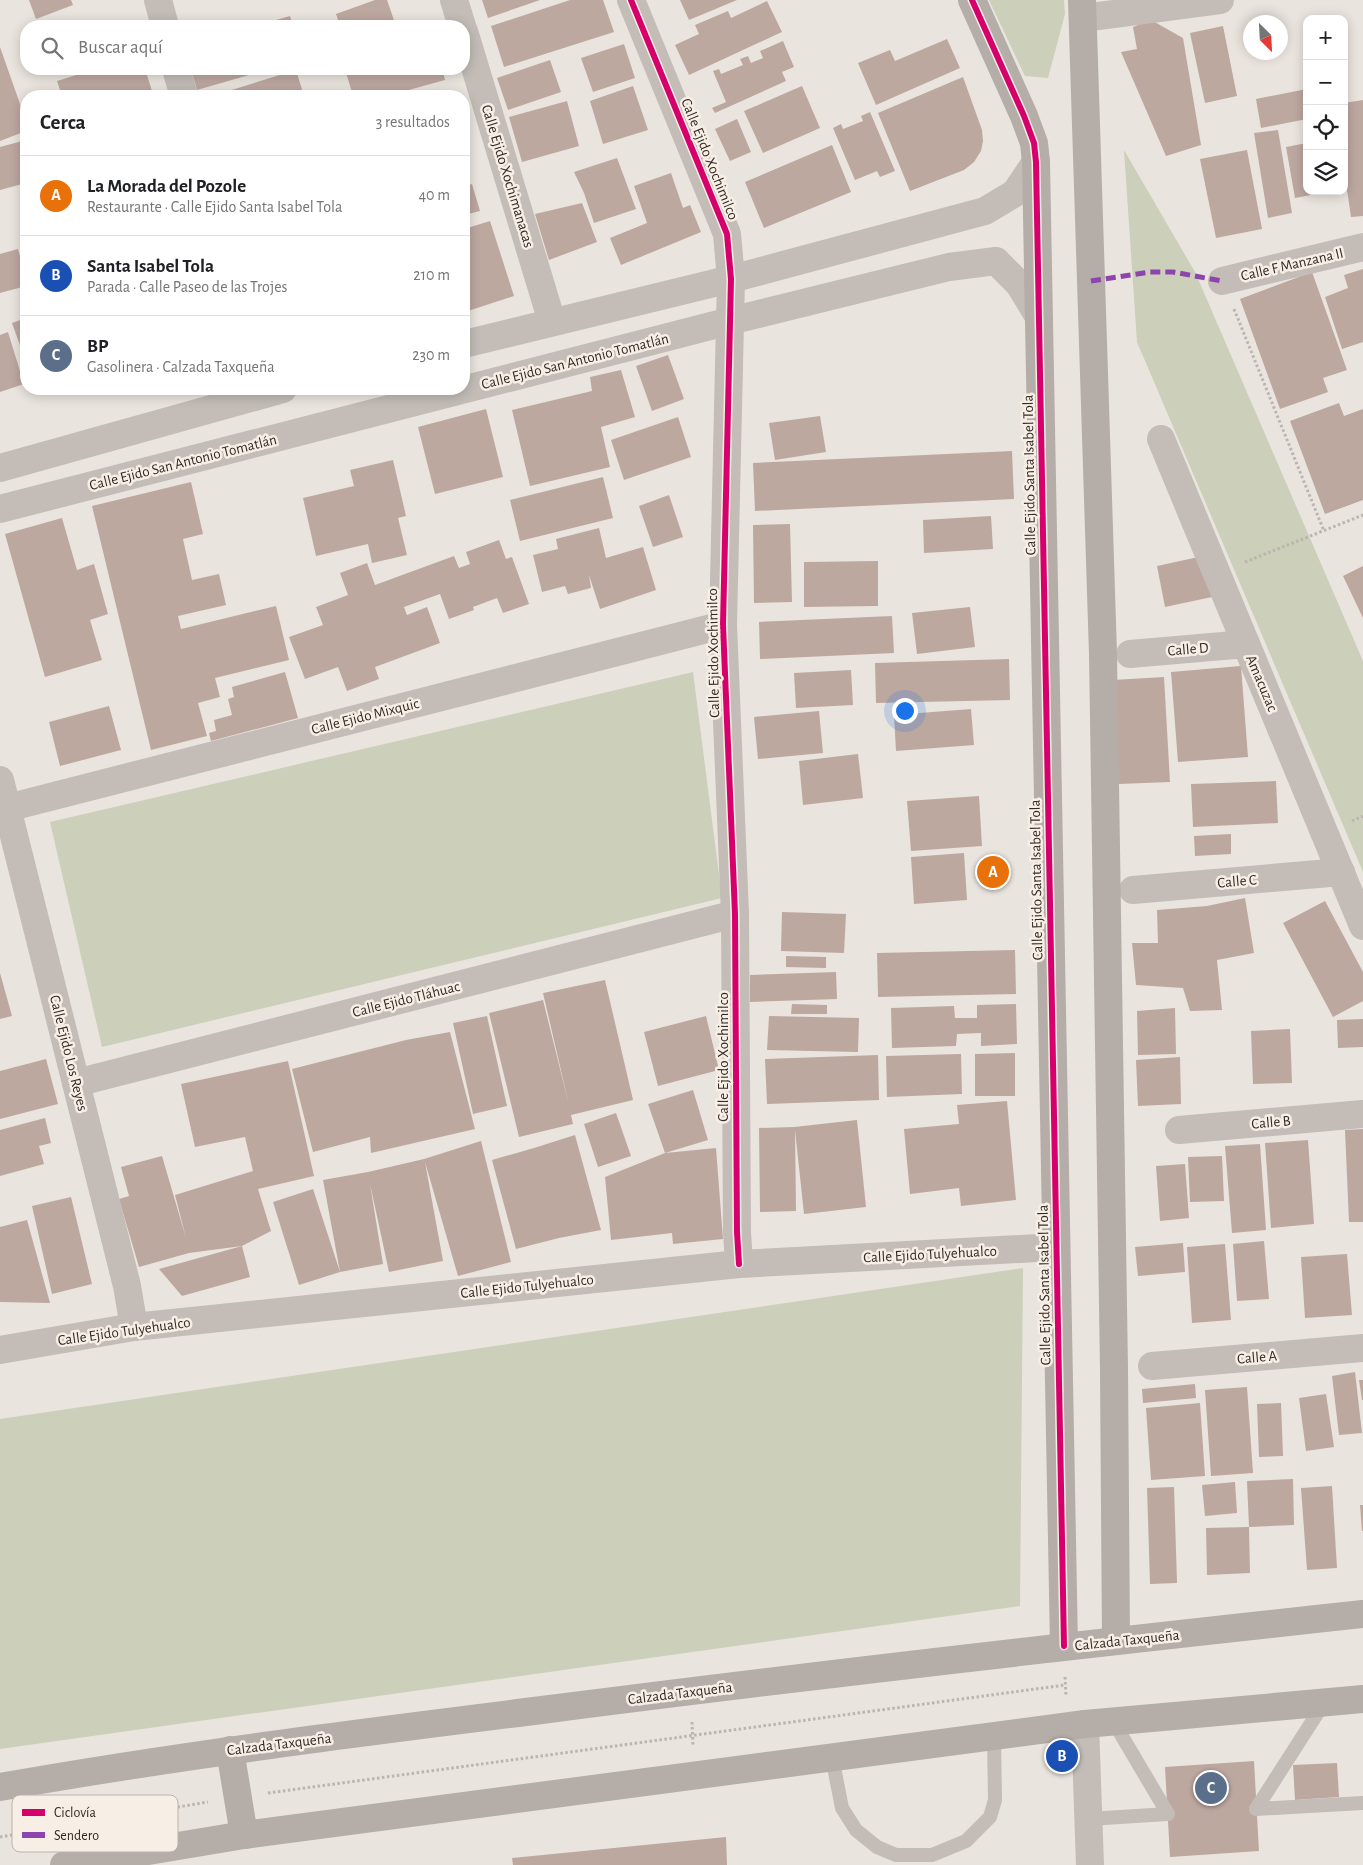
<!DOCTYPE html>
<html lang="es">
<meta charset="utf-8">
<style>
body{margin:0;font-family:"Alegreya Sans",sans-serif;background:#f6f6f6;color:#202124}
.controls{position:absolute;right:15px;top:15px;display:grid;overflow:hidden;border-radius:10px;box-shadow:0 2px 12px #0003}
.controls button{width:45px;height:45px;display:grid;place-items:center;padding:0;border:0;border-bottom:1px solid #e0e0e0;background:#fff;color:#202124;font:25px sans-serif}
.compass{position:absolute;left:1243px;top:15px;width:45px;height:45px;border-radius:50%;background:#fff;box-shadow:0 2px 12px #0003;rotate:156deg}
.you{position:absolute;left:904px;top:710px;width:18px;height:18px;margin:-12px;border:4px solid #fff;border-radius:50%;background:#1a73e8;box-shadow:0 0 0 8px #1a73e833}
.badge{display:grid;place-items:center;width:32px;height:32px;border-radius:50%;background:#736b66;color:#fff;font-size:16px;font-weight:700}
.pin{position:absolute;translate:-50% -50%;border:2px solid #fff;box-shadow:0 1px 5px #0006}
.list{margin:0;padding:0;list-style:none}
h2{display:flex;justify-content:space-between;align-items:center;height:65px;margin:0;padding:0 20px;font-size:21px}
h2 small{font-size:16px;font-weight:400;color:#757577}
.list li{display:grid;grid-template-columns:32px 1fr auto;gap:15px;align-items:center;box-sizing:border-box;height:80px;padding:0 20px;border-top:1px solid #e0e0e0}
.list b{display:block;font-size:19px;white-space:nowrap}
.list p{margin:0;font-size:16px;white-space:nowrap;color:#757577}
.list em{font-size:16px;font-style:normal;color:#757577}
.icon{flex:none;width:28px;height:28px;fill:none;stroke:currentColor;stroke-width:2;stroke-linecap:round;stroke-linejoin:round}
.map{position:relative;flex:none;width:1363px;height:1865px;overflow:hidden}
.search{position:absolute;background:#fff;box-shadow:0 2px 12px #0003;left:20px;top:20px;width:450px;height:55px;display:flex;align-items:center;gap:12px;box-sizing:border-box;padding:0 18px;border-radius:20px;color:#757577;font-size:19px}
.panel{position:absolute;background:#fff;box-shadow:0 2px 12px #0003;left:20px;top:90px;width:450px;height:305px;border-radius:20px}
.map>svg:first-child{display:block}
.green{fill:#cccfb9}
.building{fill:#bda8a0}
.lines{fill:none;stroke-linecap:round;stroke-linejoin:round}
.path{stroke:#bbb4b0;stroke-width:3;stroke-dasharray:2.5 2.5;stroke-linecap:butt}
.lane{stroke:#c3bcb7;stroke-width:14}
.street{stroke:#c3bcb7;stroke-width:28}
.secondary{stroke:#b4ada8;stroke-width:28}
.quiet{stroke:#8e44ad;stroke-width:5;stroke-dasharray:10 5;stroke-linecap:butt}
.cycleway-casing{stroke:#f7eee5;stroke-width:9}
.cycleway{stroke:#d6006c;stroke-width:6}
.labels{text-anchor:middle;stroke-width:5;stroke-linejoin:round;paint-order:stroke}
.street-label{font-size:15px;fill:#332a26;stroke:#f7eee5}
.key{fill:#f7eee5;stroke:#bcb3ac;stroke-width:1}
.key-label{font-size:14px;fill:#332a26}
</style>
<div class="map">
<svg width="1363" height="1865" viewBox="0 0 1363 1865">
<rect width="100%" height="100%" fill="#eae4de"/>
<g class="green">
<polygon points="989,0 1064,0 1065,14 1048,78 1025,76"/>
<polygon points="1124,150 1195,272 1363,661 1363,872 1137,342"/>
<polygon points="693,672 722,898 102,1047 50,822"/>
<polygon points="1023,1268 1020,1606 0,1749 0,1419"/>
</g>
<g class="building">
<polygon points="29,0 71,0 73,5 36,19"/>
<polygon points="375,0 387,0 396,26 340,26 336,14"/>
<polygon points="482,0 540,0 488,18"/>
<polygon points="570,0 603,0 614,32 504,67 491,26"/>
<polygon points="680,0 737,0 689,20"/>
<polygon points="767,1 782,32 689,75 675,45 699,34 695,25 728,11 731,18"/>
<polygon points="290,16 293,26 255,26"/>
<polygon points="123,20 125,26 103,26"/>
<polygon points="1151,20 1183,38 1201,145 1166,156 1121,52 1137,49 1133,27"/>
<polygon points="1223,26 1237,96 1205,103 1190,33"/>
<polygon points="947,39 960,68 876,105 858,63 890,50 895,61"/>
<polygon points="783,41 794,67 782,72 786,81 715,113 712,108 726,102 713,71 719,69 721,74 743,65 740,59 748,56 751,63 763,58 760,51"/>
<polygon points="624,44 635,78 593,92 581,58"/>
<polygon points="0,47 26,121 26,131 0,141"/>
<polygon points="550,60 561,92 508,110 497,78"/>
<polygon points="96,69 145,69 153,94 147,96 62,96 57,81"/>
<polygon points="191,69 270,69 197,90"/>
<polygon points="345,69 442,69 445,80 387,96 353,96"/>
<polygon points="296,70 304,96 212,96"/>
<polygon points="963,77 982,130 983,141 981,151 974,162 964,170 910,191 878,113"/>
<polygon points="633,86 648,130 603,144 590,101"/>
<polygon points="802,86 820,128 763,153 744,111"/>
<polygon points="1307,89 1307,119 1261,128 1256,99"/>
<polygon points="1363,100 1363,216 1351,217 1344,170 1344,103"/>
<polygon points="567,101 579,146 522,162 509,117"/>
<polygon points="870,112 895,171 880,177 877,171 855,180 833,128 841,124 843,129 863,121 861,116"/>
<polygon points="737,119 751,152 730,161 715,129"/>
<polygon points="1278,130 1292,213 1268,218 1254,133"/>
<polygon points="26,140 26,183 0,190 0,147"/>
<polygon points="1307,143 1307,191 1327,192 1295,198 1286,147"/>
<polygon points="832,145 851,192 764,228 745,182"/>
<polygon points="1247,150 1262,229 1216,238 1200,159"/>
<polygon points="617,158 636,209 594,223 584,193 574,172"/>
<polygon points="671,173 683,208 690,205 701,232 621,265 610,238 647,223 634,186"/>
<polygon points="472,184 480,211 464,215 464,186"/>
<polygon points="582,203 597,242 549,260 535,214"/>
<polygon points="490,221 514,296 468,311 464,298 464,229"/>
<polygon points="18,249 26,279 26,286 0,293 0,254"/>
<polygon points="1363,269 1363,342 1342,349 1325,297 1348,288 1344,275"/>
<polygon points="1312,272 1347,370 1323,378 1328,392 1280,409 1240,299"/>
<polygon points="26,318 26,362 12,323"/>
<polygon points="8,332 24,384 0,392 0,335"/>
<polygon points="668,355 684,399 652,411 636,366"/>
<polygon points="621,370 635,417 601,427 610,467 530,486 512,410 592,391 590,377"/>
<polygon points="121,389 138,389 123,394"/>
<polygon points="1339,403 1344,416 1363,409 1363,500 1325,514 1290,421"/>
<polygon points="486,409 503,477 435,494 418,427"/>
<polygon points="820,416 826,452 775,460 769,423"/>
<polygon points="678,417 691,457 624,480 611,440"/>
<polygon points="1012,451 1014,499 755,511 753,463"/>
<polygon points="393,460 406,516 398,518 407,555 372,563 368,544 316,556 303,498 354,486 350,470"/>
<polygon points="603,477 613,518 520,541 510,500"/>
<polygon points="191,482 203,534 183,539 192,580 219,574 226,605 178,616 181,629 276,606 289,660 215,678 220,697 198,703 207,736 151,750 92,506"/>
<polygon points="669,495 683,537 653,547 639,506"/>
<polygon points="991,516 993,549 924,553 923,520"/>
<polygon points="62,518 77,570 94,564 108,614 90,620 102,660 45,677 5,534"/>
<polygon points="790,524 792,602 754,603 753,525"/>
<polygon points="599,528 606,558 643,547 656,590 600,609 589,575 591,588 568,594 565,586 542,592 533,555 558,549 556,539"/>
<polygon points="499,540 506,559 512,557 529,604 503,613 497,598 473,607 474,610 449,619 440,594 404,607 407,615 427,607 440,643 375,667 379,679 347,691 338,667 305,679 289,637 323,625 316,607 348,595 340,573 367,563 375,585 454,556 459,568 470,564 466,552"/>
<polygon points="1203,556 1212,597 1165,607 1157,566"/>
<polygon points="878,561 878,606 804,607 804,562"/>
<polygon points="1363,566 1363,618 1343,576"/>
<polygon points="970,607 975,647 917,654 912,613"/>
<polygon points="892,616 894,653 760,659 759,622"/>
<polygon points="1009,659 1010,700 876,703 875,663"/>
<polygon points="1241,666 1248,757 1178,762 1171,672"/>
<polygon points="851,670 853,705 796,708 794,673"/>
<polygon points="285,672 298,718 211,741 209,733 216,731 214,720 232,715 228,699 234,697 232,687"/>
<polygon points="1164,677 1170,782 1119,784 1113,680"/>
<polygon points="109,706 121,750 60,766 49,722"/>
<polygon points="971,709 974,745 896,751 894,715"/>
<polygon points="819,711 823,753 758,759 754,717"/>
<polygon points="858,754 863,798 803,805 799,761"/>
<polygon points="1276,781 1278,823 1193,827 1191,784"/>
<polygon points="979,796 982,846 911,851 907,801"/>
<polygon points="1231,834 1231,854 1195,856 1194,836"/>
<polygon points="964,853 967,900 914,904 911,857"/>
<polygon points="1245,898 1254,953 1217,960 1222,1010 1190,1011 1183,988 1136,985 1132,943 1158,943 1157,910 1207,906"/>
<polygon points="1325,901 1363,972 1363,1001 1333,1017 1283,923"/>
<polygon points="782,912 846,914 844,953 781,951"/>
<polygon points="1015,950 1016,994 878,997 877,953"/>
<polygon points="786,956 826,957 826,968 786,967"/>
<polygon points="836,972 837,999 750,1002 750,975"/>
<polygon points="0,973 12,1016 0,1019"/>
<polygon points="605,980 633,1100 571,1115 573,1124 519,1137 489,1013 543,1000 569,1105 543,993"/>
<polygon points="792,1004 827,1005 827,1014 791,1014"/>
<polygon points="1016,1004 1017,1044 981,1046 981,1033 957,1034 956,1046 892,1048 891,1008 954,1006 955,1018 977,1018 977,1005"/>
<polygon points="1175,1008 1176,1054 1138,1055 1137,1011"/>
<polygon points="487,1016 507,1106 473,1114 453,1023"/>
<polygon points="706,1016 719,1070 658,1086 644,1032"/>
<polygon points="769,1016 859,1018 858,1052 767,1050"/>
<polygon points="1363,1019 1363,1047 1338,1048 1337,1020"/>
<polygon points="1290,1029 1292,1083 1253,1084 1251,1031"/>
<polygon points="450,1032 475,1129 371,1153 370,1137 313,1152 292,1069 406,1040"/>
<polygon points="1015,1053 1015,1096 975,1096 975,1054"/>
<polygon points="961,1054 962,1094 887,1097 886,1056"/>
<polygon points="878,1055 879,1100 767,1104 765,1059"/>
<polygon points="1180,1057 1181,1104 1138,1106 1136,1060"/>
<polygon points="46,1059 58,1104 0,1119 0,1071"/>
<polygon points="288,1061 314,1176 258,1189 271,1231 242,1246 250,1277 182,1296 159,1269 242,1246 189,1253 139,1267 119,1199 136,1194 129,1196 121,1167 162,1156 186,1238 175,1195 253,1171 245,1137 195,1147 181,1084"/>
<polygon points="693,1090 708,1140 665,1153 716,1148 723,1239 673,1244 672,1233 611,1240 605,1177 665,1153 648,1104"/>
<polygon points="1007,1101 1016,1200 961,1206 959,1188 910,1194 904,1129 959,1124 957,1105"/>
<polygon points="616,1113 631,1156 598,1167 584,1124"/>
<polygon points="45,1118 51,1143 39,1146 44,1164 0,1176 0,1130"/>
<polygon points="857,1120 866,1207 804,1214 795,1130 796,1211 760,1212 759,1128 794,1127"/>
<polygon points="1363,1129 1363,1222 1349,1222 1345,1130"/>
<polygon points="575,1135 601,1230 559,1238 516,1249 492,1160 534,1148"/>
<polygon points="1308,1140 1314,1224 1271,1228 1265,1143"/>
<polygon points="481,1141 511,1262 458,1276 425,1162 443,1261 389,1272 370,1184 383,1264 340,1272 323,1180 368,1172 424,1159"/>
<polygon points="1260,1144 1266,1230 1232,1233 1225,1146"/>
<polygon points="1222,1156 1224,1201 1190,1202 1188,1157"/>
<polygon points="1185,1164 1189,1218 1160,1221 1156,1166"/>
<polygon points="313,1189 340,1272 299,1285 273,1202"/>
<polygon points="71,1197 92,1284 52,1294 32,1206"/>
<polygon points="27,1220 50,1303 0,1302 0,1227"/>
<polygon points="1264,1241 1269,1299 1237,1301 1233,1244"/>
<polygon points="1183,1243 1185,1272 1138,1276 1135,1247"/>
<polygon points="1225,1244 1231,1320 1192,1323 1187,1247"/>
<polygon points="1347,1254 1352,1315 1305,1318 1301,1257"/>
<polygon points="1355,1372 1362,1433 1339,1435 1332,1376"/>
<polygon points="1359,1380 1363,1380 1363,1400 1362,1400"/>
<polygon points="1195,1384 1196,1398 1143,1403 1142,1389"/>
<polygon points="1247,1387 1253,1473 1211,1476 1205,1390"/>
<polygon points="1326,1394 1334,1447 1306,1451 1299,1398"/>
<polygon points="1200,1403 1205,1476 1151,1480 1146,1408"/>
<polygon points="1281,1403 1283,1456 1259,1457 1257,1404"/>
<polygon points="1293,1479 1294,1525 1249,1527 1247,1481"/>
<polygon points="1235,1482 1237,1513 1205,1516 1202,1485"/>
<polygon points="1332,1486 1337,1568 1307,1570 1301,1488"/>
<polygon points="1174,1487 1177,1583 1150,1584 1147,1488"/>
<polygon points="1360,1505 1363,1505 1363,1531 1362,1531"/>
<polygon points="1249,1527 1250,1573 1207,1575 1206,1528"/>
<polygon points="1254,1761 1259,1851 1170,1857 1165,1767"/>
<polygon points="1337,1763 1339,1797 1295,1800 1293,1765"/>
<polygon points="726,1837 727,1865 513,1865 512,1858"/>
</g>
<g class="lines">
<g class="path">
<polyline points="1234,309 1324,531"/>
<polyline points="1245,562 1363,515"/>
<polyline points="1352,821 1363,816"/>
<polyline points="1065,1677 1066,1696"/>
<polyline points="692,1722 693,1746"/>
<polyline points="268,1793 1065,1685"/>
<polyline points="0,1837 208,1802"/>
</g>
<g class="lane">
<polyline points="832,1757 842,1808 856,1830 877,1847 896,1855 932,1855 966,1841 990,1817 995,1800 994,1737"/>
<polyline points="1256,1809 1324,1703"/>
<polyline points="1256,1809 1363,1803"/>
<polyline points="1088,1819 1168,1814 1113,1721"/>
</g>
<g class="street">
<polyline points="158,0 165,26"/>
<polyline points="454,0 462,26"/>
<polyline points="631,0 727,234 731,279 723,625 735,914 737,1232 739,1264"/>
<polyline points="1083,18 1220,0"/>
<polyline points="464,31 552,322"/>
<polyline points="176,69 184,96"/>
<polyline points="1222,281 1363,247"/>
<polyline points="464,344 731,279 985,211 1015,193 1036,162"/>
<polyline points="1161,439 1363,926"/>
<polyline points="0,468 283,389"/>
<polyline points="0,509 730,321 949,267 996,261 1019,284 1039,317"/>
<polyline points="1130,654 1246,644"/>
<polyline points="0,780 127,1286 134,1327"/>
<polyline points="7,808 723,625"/>
<polyline points="1133,890 1341,872"/>
<polyline points="76,1083 735,914"/>
<polyline points="1179,1130 1363,1114"/>
<polyline points="0,1350 134,1327 739,1264 1056,1247"/>
<polyline points="1152,1366 1363,1348"/>
<polyline points="1085,1724 1090,1865"/>
</g>
<g class="secondary">
<polyline points="972,0 1024,116 1034,143 1036,162 1064,1646"/>
<polyline points="1082,0 1103,654 1114,1369 1116,1641"/>
<polyline points="230,1750 244,1835"/>
<path d="M0 1787C175 1756 350 1734 526 1712 805 1676 1084 1644 1363 1614"/>
<polyline points="64,1865 244,1835 1085,1724 1363,1699"/>
</g>
<polyline class="quiet" points="1091,281 1150,272 1173,272 1222,281"/>
<g class="cycleway-casing">
<g id="cycleway">
<polyline points="631,0 727,234 731,279 723,625 735,914 737,1232 739,1264"/>
<polyline points="972,0 1024,116 1034,143 1036,162 1064,1646"/>
</g>
</g>
<use href="#cycleway" class="cycleway"/>
</g>
<g class="labels">
<g class="street-label">
<text transform="translate(710 159) rotate(68)" y="5">Calle Ejido Xochimilco</text>
<text transform="translate(508 176) rotate(73)" y="5">Calle Ejido Xochimanacas</text>
<text transform="translate(1292 264) rotate(-13)" y="5">Calle F Manzana II</text>
<text transform="translate(575 361) rotate(-14)" y="5">Calle Ejido San Antonio Tomatlán</text>
<text transform="translate(183 462) rotate(-14)" y="5">Calle Ejido San Antonio Tomatlán</text>
<text transform="translate(1029 475) rotate(-91)" y="5">Calle Ejido Santa Isabel Tola</text>
<text transform="translate(1188 649) rotate(-5)" y="5">Calle D</text>
<text transform="translate(713 653) rotate(-91)" y="5">Calle Ejido Xochimilco</text>
<text transform="translate(1262 683) rotate(67)" y="5">Amacuzac</text>
<text transform="translate(365 716) rotate(-14)" y="5">Calle Ejido Mixquic</text>
<text transform="translate(1036 880) rotate(-91)" y="5">Calle Ejido Santa Isabel Tola</text>
<text transform="translate(1237 881) rotate(-5)" y="5">Calle C</text>
<text transform="translate(406 999) rotate(-14)" y="5">Calle Ejido Tláhuac</text>
<text transform="translate(69 1053) rotate(76)" y="5">Calle Ejido Los Reyes</text>
<text transform="translate(723 1057) rotate(-90)" y="5">Calle Ejido Xochimilco</text>
<text transform="translate(1271 1122) rotate(-5)" y="5">Calle B</text>
<text transform="translate(930 1254) rotate(-3)" y="5">Calle Ejido Tulyehualco</text>
<text transform="translate(1044 1285) rotate(-91)" y="5">Calle Ejido Santa Isabel Tola</text>
<text transform="translate(527 1286) rotate(-6)" y="5">Calle Ejido Tulyehualco</text>
<text transform="translate(124 1331) rotate(-8)" y="5">Calle Ejido Tulyehualco</text>
<text transform="translate(1257 1357) rotate(-5)" y="5">Calle A</text>
<text transform="translate(1127 1640) rotate(-6)" y="5">Calzada Taxqueña</text>
<text transform="translate(680 1693) rotate(-7)" y="5">Calzada Taxqueña</text>
<text transform="translate(279 1744) rotate(-7)" y="5">Calzada Taxqueña</text>
</g>
</g>
<rect x="12" y="1795" width="166" height="57" rx="8" class="key"/>
<rect x="22" y="1809" width="23" height="7" fill="#d6006c"/>
<rect x="22" y="1832" width="23" height="6" fill="#8e44ad"/>
<g class="key-label">
<text x="54" y="1817">Ciclovía</text>
<text x="54" y="1840">Sendero</text>
</g>
</svg>
<div class="controls">
<button>+</button>
<button>−</button>
<button><svg class="icon" aria-label="locate" viewBox="0 0 24 24"><circle cx="12" cy="12" r="6"/><path d="M12 2v4M12 18v4M2 12h4M18 12h4"/></svg></button>
<button><svg class="icon" aria-label="layers" viewBox="0 0 24 24"><path d="M12 4l9 5-9 5-9-5zM3 14l9 5 9-5"/></svg></button>
</div>
<svg class="compass" viewBox="-18 -18 36 36"><path d="M0-13l5 13h-10z" fill="#e53935"/><path d="M0 13l5-13h-10z" fill="#757577"/></svg>
<div class="you"></div>
<div class="pin badge" style="left:993px;top:872px;background:#e8710a">A</div>
<div class="pin badge" style="left:1062px;top:1756px;background:#1a4fb4">B</div>
<div class="pin badge" style="left:1211px;top:1788px;background:#5c6f8a">C</div>
<div class="search"><svg class="icon" aria-label="search" viewBox="0 0 24 24"><circle cx="10" cy="10" r="6"/><path d="M15 15l6 6"/></svg>Buscar aquí</div>
<section class="panel">
<h2>Cerca<small>3 resultados</small></h2>
<ul class="list">
<li><span class="badge" style="background:#e8710a">A</span><div><b>La Morada del Pozole</b><p>Restaurante · Calle Ejido Santa Isabel Tola</p></div><em>40 m</em></li>
<li><span class="badge" style="background:#1a4fb4">B</span><div><b>Santa Isabel Tola</b><p>Parada · Calle Paseo de las Trojes</p></div><em>210 m</em></li>
<li><span class="badge" style="background:#5c6f8a">C</span><div><b>BP</b><p>Gasolinera · Calzada Taxqueña</p></div><em>230 m</em></li>
</ul>
</section>
</div>
